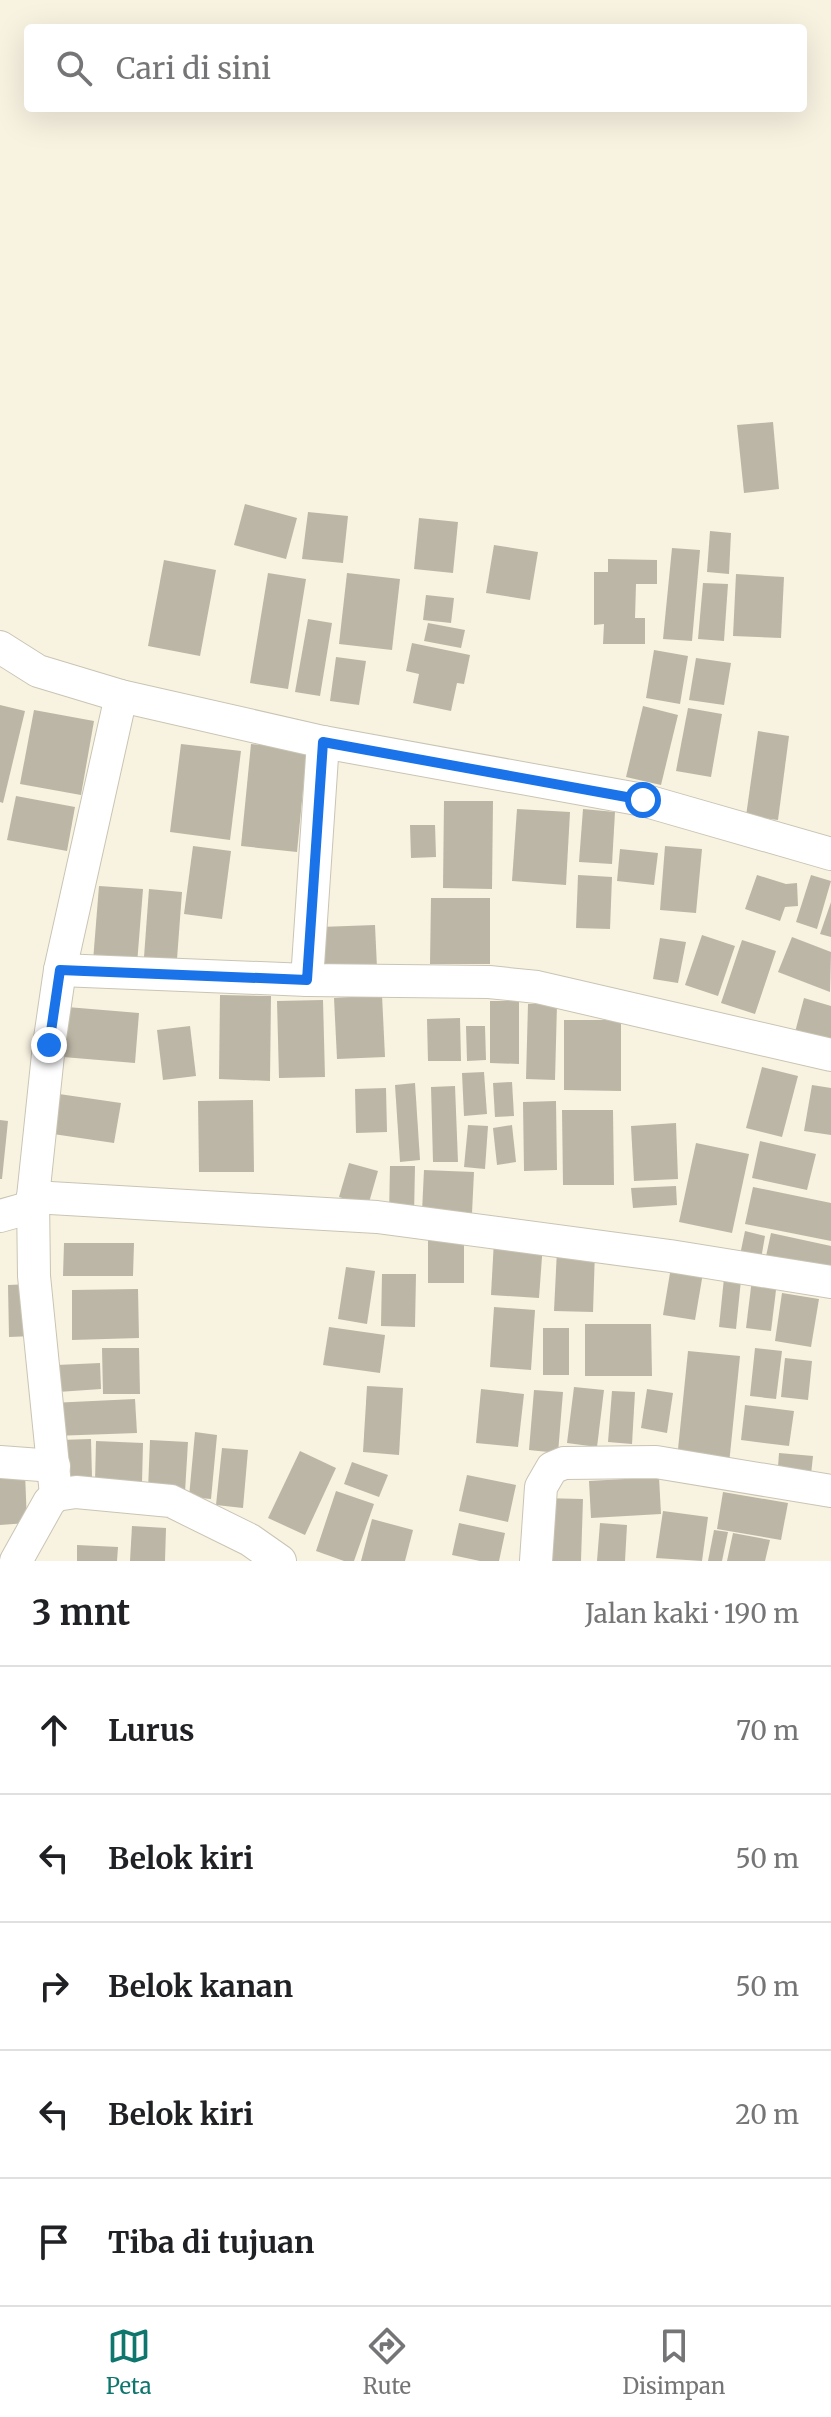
<!DOCTYPE html>
<html lang="id">
<meta charset="utf-8">
<style>
body{margin:0;font-family:Merriweather,serif;background:#f6f6f6;color:#202124}
.stop{position:absolute;width:24px;height:24px;margin:-18px;border:6px solid #1a73e8;border-radius:50%;background:#fff}
.stop.end{background:#1a73e8;border-color:#fff;box-shadow:0 2px 8px #0008}
.list{margin:0;padding:0;list-style:none}
h2{display:flex;justify-content:space-between;align-items:center;height:104px;margin:0;padding:0 32px;font-size:34px}
h2 small{font-size:26px;font-weight:400;color:#757577}
.list li{display:grid;grid-template-columns:52px 1fr auto;gap:24px;align-items:center;box-sizing:border-box;height:128px;padding:0 32px;border-top:2px solid #e0e0e0}
.list b{display:block;font-size:30px;white-space:nowrap}
.list em{font-size:26px;font-style:normal;color:#757577}
.icon{flex:none;width:44px;height:44px;fill:none;stroke:currentColor;stroke-width:2;stroke-linecap:round;stroke-linejoin:round}
.map{position:relative;flex:none;width:831px;height:1561px;overflow:hidden}
.search{position:absolute;background:#fff;box-shadow:0 8px 32px #0002;left:24px;right:24px;top:24px;height:88px;display:flex;align-items:center;gap:20px;box-sizing:border-box;padding:0 28px;border-radius:8px;color:#757577;font-size:30px}
.sheet{height:744px;background:#fff}
nav{display:flex;justify-content:space-around;align-items:center;box-sizing:border-box;height:112px;border-top:2px solid #e0e0e0;background:#fff;font-size:22px;color:#757577}
nav a{display:grid;justify-items:center;gap:4px}
nav .on{color:#0f766e}
.map>svg:first-child{display:block}
.building{fill:#bcb6a6}
.lines{fill:none;stroke-linecap:round;stroke-linejoin:round}
.minor-casing{stroke:#cac4b4;stroke-width:34}
.minor{stroke:#fff;stroke-width:32}
.route{stroke:#1a73e8;stroke-width:10}
</style>
<div class="map">
<svg width="831" height="1561" viewBox="0 0 831 1561">
<rect width="100%" height="100%" fill="#f8f2e1"/>
<g class="building">
<polygon points="773,422 779,489 744,493 737,425"/>
<polygon points="245,504 297,518 286,559 234,545"/>
<polygon points="308,512 348,516 343,563 302,559"/>
<polygon points="419,518 458,522 453,573 414,569"/>
<polygon points="710,531 731,533 729,574 707,572"/>
<polygon points="494,545 538,552 530,600 486,593"/>
<polygon points="672,548 700,550 692,641 663,639"/>
<polygon points="608,559 657,560 657,584 636,584 635,618 645,618 645,644 603,644 604,624 594,625 594,572 608,572"/>
<polygon points="164,560 216,570 200,656 148,646"/>
<polygon points="268,573 306,579 288,689 250,683"/>
<polygon points="347,573 400,579 392,650 339,644"/>
<polygon points="736,574 784,577 781,638 733,636"/>
<polygon points="703,583 728,584 724,641 698,639"/>
<polygon points="426,595 454,598 451,623 423,620"/>
<polygon points="308,619 332,623 320,696 295,692"/>
<polygon points="428,623 465,630 461,648 424,641"/>
<polygon points="412,643 470,655 464,684 457,683 451,711 413,703 419,674 406,671"/>
<polygon points="654,650 688,656 680,704 646,698"/>
<polygon points="336,657 366,661 359,705 330,701"/>
<polygon points="696,658 731,663 724,705 689,700"/>
<polygon points="0,705 25,711 3,803 0,802"/>
<polygon points="643,706 678,715 661,785 626,777"/>
<polygon points="688,708 722,714 711,777 676,771"/>
<polygon points="34,710 94,721 81,795 20,784"/>
<polygon points="758,731 789,736 778,820 746,816"/>
<polygon points="181,744 241,751 230,840 170,832"/>
<polygon points="251,744 307,749 297,852 241,846"/>
<polygon points="16,796 75,807 67,851 7,840"/>
<polygon points="444,801 493,801 492,889 443,888"/>
<polygon points="517,809 570,812 566,885 512,881"/>
<polygon points="583,809 615,812 612,864 579,862"/>
<polygon points="410,825 435,825 436,857 411,858"/>
<polygon points="193,846 231,851 222,919 184,914"/>
<polygon points="665,846 702,849 696,913 660,910"/>
<polygon points="620,849 658,853 654,885 617,881"/>
<polygon points="578,875 612,877 610,929 576,928"/>
<polygon points="757,875 786,884 797,883 798,906 785,907 780,921 745,909"/>
<polygon points="811,875 831,881 817,929 796,922"/>
<polygon points="99,886 143,889 137,964 93,961"/>
<polygon points="149,889 182,892 177,959 144,957"/>
<polygon points="431,898 490,898 490,964 430,964"/>
<polygon points="831,902 831,937 820,934"/>
<polygon points="375,925 377,968 322,971 320,927"/>
<polygon points="702,935 735,946 718,996 685,985"/>
<polygon points="792,937 831,952 830,992 778,972"/>
<polygon points="660,938 686,942 678,983 653,979"/>
<polygon points="742,940 776,951 755,1014 721,1003"/>
<polygon points="220,995 271,996 270,1081 219,1079"/>
<polygon points="382,995 385,1057 337,1059 334,998"/>
<polygon points="804,998 831,1006 831,1046 794,1036"/>
<polygon points="323,1000 325,1077 279,1078 277,1001"/>
<polygon points="490,1001 519,1001 519,1064 490,1063"/>
<polygon points="528,1004 557,1004 555,1080 526,1079"/>
<polygon points="67,1007 139,1013 135,1063 63,1057"/>
<polygon points="460,1018 461,1061 428,1061 427,1019"/>
<polygon points="564,1020 621,1020 621,1091 564,1090"/>
<polygon points="190,1026 196,1076 163,1080 157,1030"/>
<polygon points="466,1026 485,1026 486,1060 467,1061"/>
<polygon points="762,1067 798,1076 782,1137 746,1128"/>
<polygon points="484,1072 487,1114 464,1116 462,1073"/>
<polygon points="512,1082 514,1116 495,1117 493,1083"/>
<polygon points="415,1083 420,1160 400,1162 395,1085"/>
<polygon points="812,1085 831,1088 831,1135 804,1131"/>
<polygon points="455,1086 458,1162 433,1162 431,1087"/>
<polygon points="386,1088 387,1132 356,1133 355,1089"/>
<polygon points="59,1094 121,1103 114,1143 53,1134"/>
<polygon points="253,1100 254,1172 199,1172 198,1101"/>
<polygon points="556,1101 557,1170 524,1171 523,1102"/>
<polygon points="562,1110 613,1110 614,1185 563,1185"/>
<polygon points="0,1120 8,1121 2,1179 0,1179"/>
<polygon points="676,1123 678,1179 634,1181 631,1126"/>
<polygon points="468,1125 488,1126 485,1169 464,1167"/>
<polygon points="512,1125 516,1162 497,1165 493,1128"/>
<polygon points="760,1141 816,1154 807,1190 752,1178"/>
<polygon points="696,1143 749,1154 732,1233 679,1222"/>
<polygon points="349,1163 378,1171 368,1206 339,1197"/>
<polygon points="390,1166 415,1166 414,1215 389,1215"/>
<polygon points="424,1170 474,1172 472,1213 422,1212"/>
<polygon points="676,1186 677,1205 633,1208 631,1188"/>
<polygon points="753,1187 831,1203 831,1241 745,1224"/>
<polygon points="745,1231 765,1236 761,1259 740,1255"/>
<polygon points="771,1233 831,1246 831,1275 765,1261"/>
<polygon points="428,1239 464,1240 464,1283 428,1283"/>
<polygon points="494,1240 543,1243 539,1298 491,1295"/>
<polygon points="64,1243 134,1243 133,1276 63,1276"/>
<polygon points="557,1250 595,1251 593,1312 554,1311"/>
<polygon points="346,1267 375,1271 367,1324 338,1319"/>
<polygon points="671,1267 703,1273 695,1320 663,1315"/>
<polygon points="382,1274 416,1274 415,1327 381,1326"/>
<polygon points="724,1278 741,1280 736,1329 719,1327"/>
<polygon points="752,1279 777,1282 771,1331 746,1328"/>
<polygon points="32,1284 33,1336 9,1337 8,1285"/>
<polygon points="138,1289 139,1338 72,1340 72,1290"/>
<polygon points="782,1293 819,1299 811,1347 775,1341"/>
<polygon points="494,1307 535,1310 531,1370 490,1367"/>
<polygon points="585,1324 651,1324 652,1376 585,1376"/>
<polygon points="329,1327 385,1335 380,1373 323,1365"/>
<rect x="543" y="1328" width="26" height="47"/>
<polygon points="102,1348 139,1348 140,1394 103,1394"/>
<polygon points="755,1348 782,1351 776,1399 750,1396"/>
<polygon points="688,1351 740,1356 729,1464 677,1459"/>
<polygon points="785,1358 812,1361 808,1400 781,1397"/>
<polygon points="100,1363 101,1389 58,1392 57,1365"/>
<polygon points="367,1386 403,1388 399,1455 363,1452"/>
<polygon points="574,1387 604,1390 597,1447 567,1443"/>
<polygon points="481,1389 524,1394 518,1447 476,1443"/>
<polygon points="647,1389 673,1393 667,1433 641,1428"/>
<polygon points="534,1390 563,1392 558,1453 529,1450"/>
<polygon points="612,1391 635,1392 632,1444 608,1442"/>
<polygon points="135,1399 137,1433 53,1436 51,1403"/>
<polygon points="745,1405 794,1411 789,1446 741,1440"/>
<polygon points="195,1432 217,1435 211,1499 189,1497"/>
<polygon points="91,1439 92,1478 60,1478 59,1440"/>
<polygon points="150,1440 188,1442 185,1492 148,1490"/>
<polygon points="96,1441 143,1443 142,1483 95,1482"/>
<polygon points="222,1448 248,1450 243,1508 216,1505"/>
<polygon points="300,1451 336,1468 305,1535 268,1518"/>
<polygon points="779,1453 813,1456 810,1484 777,1481"/>
<polygon points="352,1462 388,1475 379,1497 344,1484"/>
<polygon points="25,1473 27,1523 0,1525 0,1474"/>
<polygon points="467,1475 516,1485 508,1522 459,1511"/>
<polygon points="659,1477 661,1514 591,1518 589,1481"/>
<polygon points="336,1491 374,1504 354,1561 344,1561 316,1551"/>
<polygon points="723,1492 788,1503 781,1540 717,1529"/>
<polygon points="541,1498 583,1499 581,1561 540,1561"/>
<polygon points="663,1511 708,1517 702,1561 656,1558"/>
<polygon points="372,1519 413,1530 405,1561 361,1561"/>
<polygon points="459,1523 505,1533 499,1561 480,1561 452,1555"/>
<polygon points="600,1523 627,1525 625,1561 597,1561"/>
<polygon points="132,1526 166,1528 165,1561 130,1561"/>
<polygon points="714,1530 728,1532 722,1561 708,1561"/>
<polygon points="733,1533 770,1540 765,1561 727,1561"/>
<polygon points="77,1545 118,1547 117,1561 77,1561"/>
</g>
<g class="lines">
<g class="minor-casing">
<g id="minor">
<polyline points="0,647 38,671 121,696 323,742 643,800 831,854"/>
<polyline points="60,970 307,980 489,982 537,987 831,1055"/>
<polyline points="307,980 323,742"/>
<polyline points="33,1197 377,1217 670,1256 831,1282"/>
<polyline points="0,1216 32,1207"/>
<polyline points="0,1462 54,1466"/>
<polyline points="56,1495 34,1276 33,1197 49,1045 60,970 121,696"/>
<polyline points="16,1561 49,1502 56,1495 76,1492 171,1501 250,1540 280,1561"/>
<polyline points="536,1561 541,1487 552,1468 564,1463 656,1462 831,1491"/>
</g>
</g>
<use href="#minor" class="minor"/>
</g>
<g class="lines">
<polyline class="route" points="49,1045 60,970 307,980 323,742 643,800"/>
</g>
</svg>
<div class="stop" style="left:643px;top:800px"></div>
<div class="stop end" style="left:49px;top:1045px"></div>
<div class="search"><svg class="icon" aria-label="search" viewBox="0 0 24 24"><circle cx="10" cy="10" r="6"/><path d="M15 15l6 6"/></svg>Cari di sini</div>
</div>
<section class="sheet">
<h2>3 mnt<small>Jalan kaki · 190 m</small></h2>
<ul class="list">
<li><svg class="icon" aria-label="ahead" viewBox="0 0 24 24"><path d="M12 20V5M6 11l6-6 6 6"/></svg><div><b>Lurus</b></div><em>70 m</em></li>
<li><svg class="icon" aria-label="left" viewBox="0 0 24 24"><path d="M17 20v-9H6M10 6l-5 5 5 5"/></svg><div><b>Belok kiri</b></div><em>50 m</em></li>
<li><svg class="icon" aria-label="right" viewBox="0 0 24 24"><path d="M7 20v-9h11M14 6l5 5-5 5"/></svg><div><b>Belok kanan</b></div><em>50 m</em></li>
<li><svg class="icon" aria-label="left" viewBox="0 0 24 24"><path d="M17 20v-9H6M10 6l-5 5 5 5"/></svg><div><b>Belok kiri</b></div><em>20 m</em></li>
<li><svg class="icon" aria-label="arrive" viewBox="0 0 24 24"><path d="M6 21V4h12l-3 4 3 4H6"/></svg><div><b>Tiba di tujuan</b></div></li>
</ul>
</section>
<nav>
<a class="on"><svg class="icon" aria-label="map" viewBox="0 0 24 24"><path d="M3 6l6-2 6 2 6-2v14l-6 2-6-2-6 2zM9 4v14M15 6v14"/></svg>Peta</a>
<a><svg class="icon" aria-label="directions" viewBox="0 0 24 24"><path d="M12 3l9 9-9 9-9-9zM9 14v-3h6M13 9l2 2-2 2"/></svg>Rute</a>
<a><svg class="icon" aria-label="saved" viewBox="0 0 24 24"><path d="M7 4h10v16l-5-4-5 4z"/></svg>Disimpan</a>
</nav>
